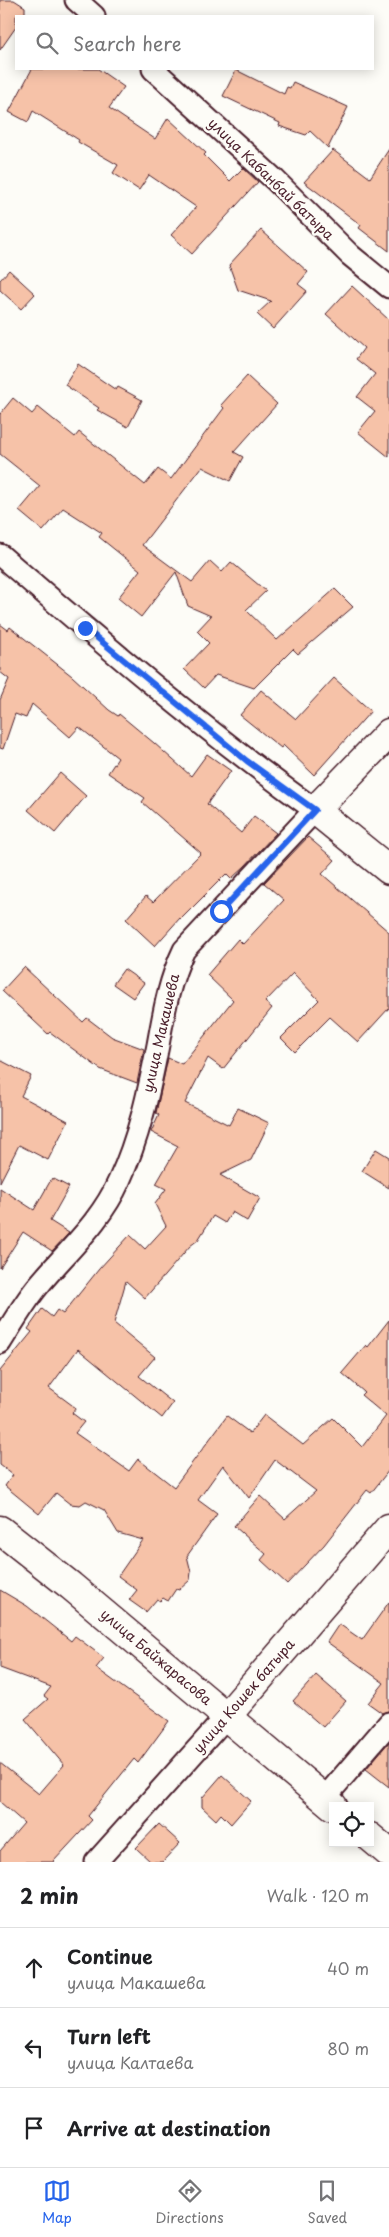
<!DOCTYPE html>
<meta charset="utf-8">
<style>
body{margin:0;font-family:"Playpen Sans",sans-serif;background:#f2f2f2;color:#202124}
.controls{position:absolute;right:15px;bottom:15px;display:grid;overflow:hidden;border-radius:0px;box-shadow:0 2px 12px #0003}
.controls button{width:45px;height:45px;display:grid;place-items:center;padding:0;border:0;border-bottom:1px solid #e0e0e0;background:#fff;color:#202124;font:25px sans-serif}
.stop{position:absolute;width:15px;height:15px;margin:-11px;border:4px solid #2563eb;border-radius:50%;background:#fff}
.stop.end{background:#2563eb;border-color:#fff;box-shadow:0 1px 5px #0008}
.list{margin:0;padding:0;list-style:none}
h2{display:flex;justify-content:space-between;align-items:center;height:65px;margin:0;padding:0 20px;font-size:21px}
h2 small{font-size:16px;font-weight:400;color:#757577}
.list li{display:grid;grid-template-columns:32px 1fr auto;gap:15px;align-items:center;box-sizing:border-box;height:80px;padding:0 20px;border-top:1px solid #e0e0e0}
.list b{display:block;font-size:19px;white-space:nowrap}
.list p{margin:0;font-size:16px;white-space:nowrap;color:#757577}
.list em{font-size:16px;font-style:normal;color:#757577}
.icon{flex:none;width:28px;height:28px;fill:none;stroke:currentColor;stroke-width:2;stroke-linecap:round;stroke-linejoin:round}
.map{position:relative;flex:none;width:389px;height:1862px;overflow:hidden}
.search{position:absolute;background:#fff;box-shadow:0 2px 12px #0003;left:15px;right:15px;top:15px;height:55px;display:flex;align-items:center;gap:12px;box-sizing:border-box;padding:0 18px;border-radius:0px;color:#757577;font-size:19px}
.sheet{height:305px;background:#fff}
nav{display:flex;justify-content:space-around;align-items:center;box-sizing:border-box;height:70px;border-top:1px solid #e0e0e0;background:#fff;font-size:14px;color:#757577}
nav a{display:grid;justify-items:center;gap:2px}
nav .on{color:#2563eb}
.map>svg:first-child{display:block}
.building{fill:#f6c2a8;stroke:#4a1f2b}
.lines{fill:none;stroke-linecap:round;stroke-linejoin:round}
.street-casing{stroke:#4a1f2b;stroke-width:25}
.secondary-casing{stroke:#4a1f2b;stroke-width:31}
.street{stroke:#fdfcf7;stroke-width:21}
.secondary{stroke:#fdfcf7;stroke-width:28}
.route{stroke:#2563eb;stroke-width:6}
.labels{text-anchor:middle;stroke-width:5;stroke-linejoin:round;paint-order:stroke}
.street-label{font-size:14px;fill:#4a1f2b;stroke:#fdfcf7}
</style>
<div class="map">
<svg width="389" height="1862" viewBox="0 0 389 1862">
<rect width="100%" height="100%" fill="#fdfcf7"/>
<filter id="ink" filterUnits="userSpaceOnUse"><feTurbulence type="fractalNoise" baseFrequency=".02" numOctaves="2"/><feDisplacementMap in="SourceGraphic" scale="10" xChannelSelector="R" yChannelSelector="G"/><feConvolveMatrix kernelMatrix="1 2 1 2 8 2 1 2 1" color-interpolation-filters="sRGB"/></filter>
<g filter="url(#ink)">
<g class="building">
<polygon points="0,0 14,0 25,7 25,14 16,16 16,27 0,50"/>
<polygon points="32,69 98,69 124,87 109,108 155,139 168,118 206,153 204,155 230,181 243,168 258,182 192,254 171,235 196,207 149,175 139,190 113,173 118,165 78,142 79,140 33,111 28,122 9,112"/>
<polygon points="236,70 284,94 287,87 290,88 293,82 348,107 328,148 310,131 306,135 279,126 280,123 223,96"/>
<polygon points="389,149 389,251 359,228 361,225 304,182 333,150 370,178"/>
<polygon points="261,230 308,272 298,284 307,291 273,329 257,314 271,301 238,290 229,265"/>
<polygon points="9,270 35,294 21,309 0,290 0,280"/>
<polygon points="352,286 389,320 389,457 358,432 375,411 357,397 375,374 356,359 364,348 326,314"/>
<polygon points="78,364 116,390 118,387 142,400 128,427 97,410 99,408 65,385"/>
<polygon points="247,376 277,404 234,452 243,457 230,481 202,467 142,545 192,582 210,561 222,572 231,562 266,591 246,610 277,640 335,589 353,607 298,654 293,649 254,688 216,675 204,688 184,669 209,643 197,631 211,616 188,606 176,572 141,617 118,598 140,570 99,537 102,533 63,508 43,531 19,511 40,486 0,454 0,414 13,398 32,414 38,407 75,437 79,432 145,485 158,469 171,479 224,408 221,405"/>
<polygon points="0,624 8,630 10,627 72,676 109,710 118,716 119,714 154,743 191,776 207,754 231,771 207,804 241,833 254,816 276,833 245,866 231,879 226,874 181,919 180,918 155,946 126,919 146,896 153,902 201,853 142,802 145,798 108,773 118,758 79,727 70,737 32,704 26,718 15,714 3,749 0,748 0,700 9,679 0,672"/>
<polygon points="334,678 371,711 314,775 283,745 281,748 240,715 261,690 296,719"/>
<polygon points="60,773 86,796 55,833 28,810"/>
<polygon points="308,837 335,860 322,874 389,932 389,1008 358,1042 330,1017 295,1052 281,1038 319,1000 293,973 265,1002 272,1008 223,1069 208,1058 185,1103 229,1125 238,1108 269,1123 251,1160 220,1175 260,1198 247,1221 232,1212 225,1223 213,1216 198,1240 190,1246 145,1298 126,1281 114,1323 155,1357 139,1376 173,1403 162,1418 78,1349 49,1388 76,1408 72,1413 84,1422 75,1433 129,1471 138,1459 174,1487 227,1416 250,1433 264,1415 303,1445 333,1418 362,1447 386,1416 361,1395 364,1392 342,1373 366,1345 368,1347 389,1320 389,1470 371,1493 367,1490 324,1545 287,1584 261,1560 266,1554 234,1526 260,1496 285,1519 316,1491 275,1460 249,1498 223,1465 198,1500 217,1514 187,1556 191,1572 190,1580 179,1590 176,1589 168,1601 163,1598 160,1601 157,1599 146,1612 129,1600 137,1590 118,1576 143,1540 118,1533 104,1510 86,1501 80,1505 70,1504 56,1493 39,1514 5,1486 13,1475 0,1465 0,1371 32,1332 28,1329 42,1309 52,1317 57,1310 63,1314 99,1269 130,1235 145,1249 166,1226 155,1204 166,1189 156,1184 178,1146 151,1132 159,1115 156,1113 168,1058 182,1064 233,1000 207,975 238,939 243,944 284,900 264,883"/>
<polygon points="24,967 83,1022 87,1018 112,1037 144,1049 137,1083 100,1069 50,1032 48,1034 2,991"/>
<polygon points="124,969 144,983 133,998 113,984"/>
<polygon points="0,1060 31,1076 21,1096 68,1121 48,1160 19,1145 0,1182"/>
<polygon points="376,1149 389,1157 389,1188 362,1171"/>
<polygon points="52,1178 69,1187 50,1221 69,1233 52,1251 23,1232 0,1268 0,1188 34,1210"/>
<polygon points="0,1590 27,1606 71,1641 75,1636 83,1642 104,1658 96,1668 169,1721 138,1763 134,1759 88,1816 92,1820 53,1862 0,1862 0,1851 24,1823 0,1802 0,1763 39,1794 64,1765 25,1719 48,1699 44,1696 51,1687 0,1668"/>
<polygon points="389,1602 389,1711 382,1713 368,1703 384,1683 327,1642 339,1624 362,1640"/>
<polygon points="316,1675 346,1701 323,1727 293,1701"/>
<polygon points="389,1742 389,1787 366,1769"/>
<polygon points="222,1775 251,1801 231,1824 221,1814 216,1820 202,1807 202,1798"/>
<polygon points="159,1824 180,1843 162,1862 151,1862 136,1848"/>
</g>
<g class="lines">
<g class="street-casing">
<g id="street">
<polyline points="76,0 94,16"/>
<polyline points="153,69 275,180 350,255 389,287"/>
<path d="M0 555C102 643 205 731 315 810L184 950C169 981 164 1012 158 1045 149 1091 139 1138 119 1181 101 1222 66 1252 38 1286 24 1303 12 1324 0 1343"/>
<polyline points="324,1799 389,1723"/>
<polyline points="96,1862 226,1717"/>
</g>
</g>
<g class="secondary-casing">
<g id="secondary">
<polyline points="389,733 315,810 389,870"/>
<polyline points="0,1530 71,1586 333,1806"/>
<polyline points="226,1717 389,1528"/>
<polyline points="370,1837 389,1853"/>
</g>
</g>
<use href="#street" class="street"/>
<use href="#secondary" class="secondary"/>
</g>
</g>
<g class="lines" filter="url(#ink)">
<polyline class="route" points="85,628 247,761 315,810 221,911"/>
</g>
<g class="labels">
<g class="street-label">
<text transform="translate(271 179) rotate(44)" y="5">улица Кабанбай батыра</text>
<text transform="translate(161 1033) rotate(-77)" y="5">улица Макашева</text>
<text transform="translate(156 1657) rotate(40)" y="5">улица Байжарасова</text>
<text transform="translate(244 1696) rotate(-49)" y="5">улица Кошек батыра</text>
</g>
</g>
</svg>
<div class="controls">
<button><svg class="icon" aria-label="locate" viewBox="0 0 24 24"><circle cx="12" cy="12" r="6"/><path d="M12 2v4M12 18v4M2 12h4M18 12h4"/></svg></button>
</div>
<div class="stop" style="left:221px;top:911px"></div>
<div class="stop end" style="left:85px;top:628px"></div>
<div class="search"><svg class="icon" aria-label="search" viewBox="0 0 24 24"><circle cx="10" cy="10" r="6"/><path d="M15 15l6 6"/></svg>Search here</div>
</div>
<section class="sheet">
<h2>2 min<small>Walk · 120 m</small></h2>
<ul class="list">
<li><svg class="icon" aria-label="ahead" viewBox="0 0 24 24"><path d="M12 20V5M6 11l6-6 6 6"/></svg><div><b>Continue</b><p>улица Макашева</p></div><em>40 m</em></li>
<li><svg class="icon" aria-label="left" viewBox="0 0 24 24"><path d="M17 20v-9H6M10 6l-5 5 5 5"/></svg><div><b>Turn left</b><p>улица Калтаева</p></div><em>80 m</em></li>
<li><svg class="icon" aria-label="arrive" viewBox="0 0 24 24"><path d="M6 21V4h12l-3 4 3 4H6"/></svg><div><b>Arrive at destination</b></div></li>
</ul>
</section>
<nav>
<a class="on"><svg class="icon" aria-label="map" viewBox="0 0 24 24"><path d="M3 6l6-2 6 2 6-2v14l-6 2-6-2-6 2zM9 4v14M15 6v14"/></svg>Map</a>
<a><svg class="icon" aria-label="directions" viewBox="0 0 24 24"><path d="M12 3l9 9-9 9-9-9zM9 14v-3h6M13 9l2 2-2 2"/></svg>Directions</a>
<a><svg class="icon" aria-label="saved" viewBox="0 0 24 24"><path d="M7 4h10v16l-5-4-5 4z"/></svg>Saved</a>
</nav>
